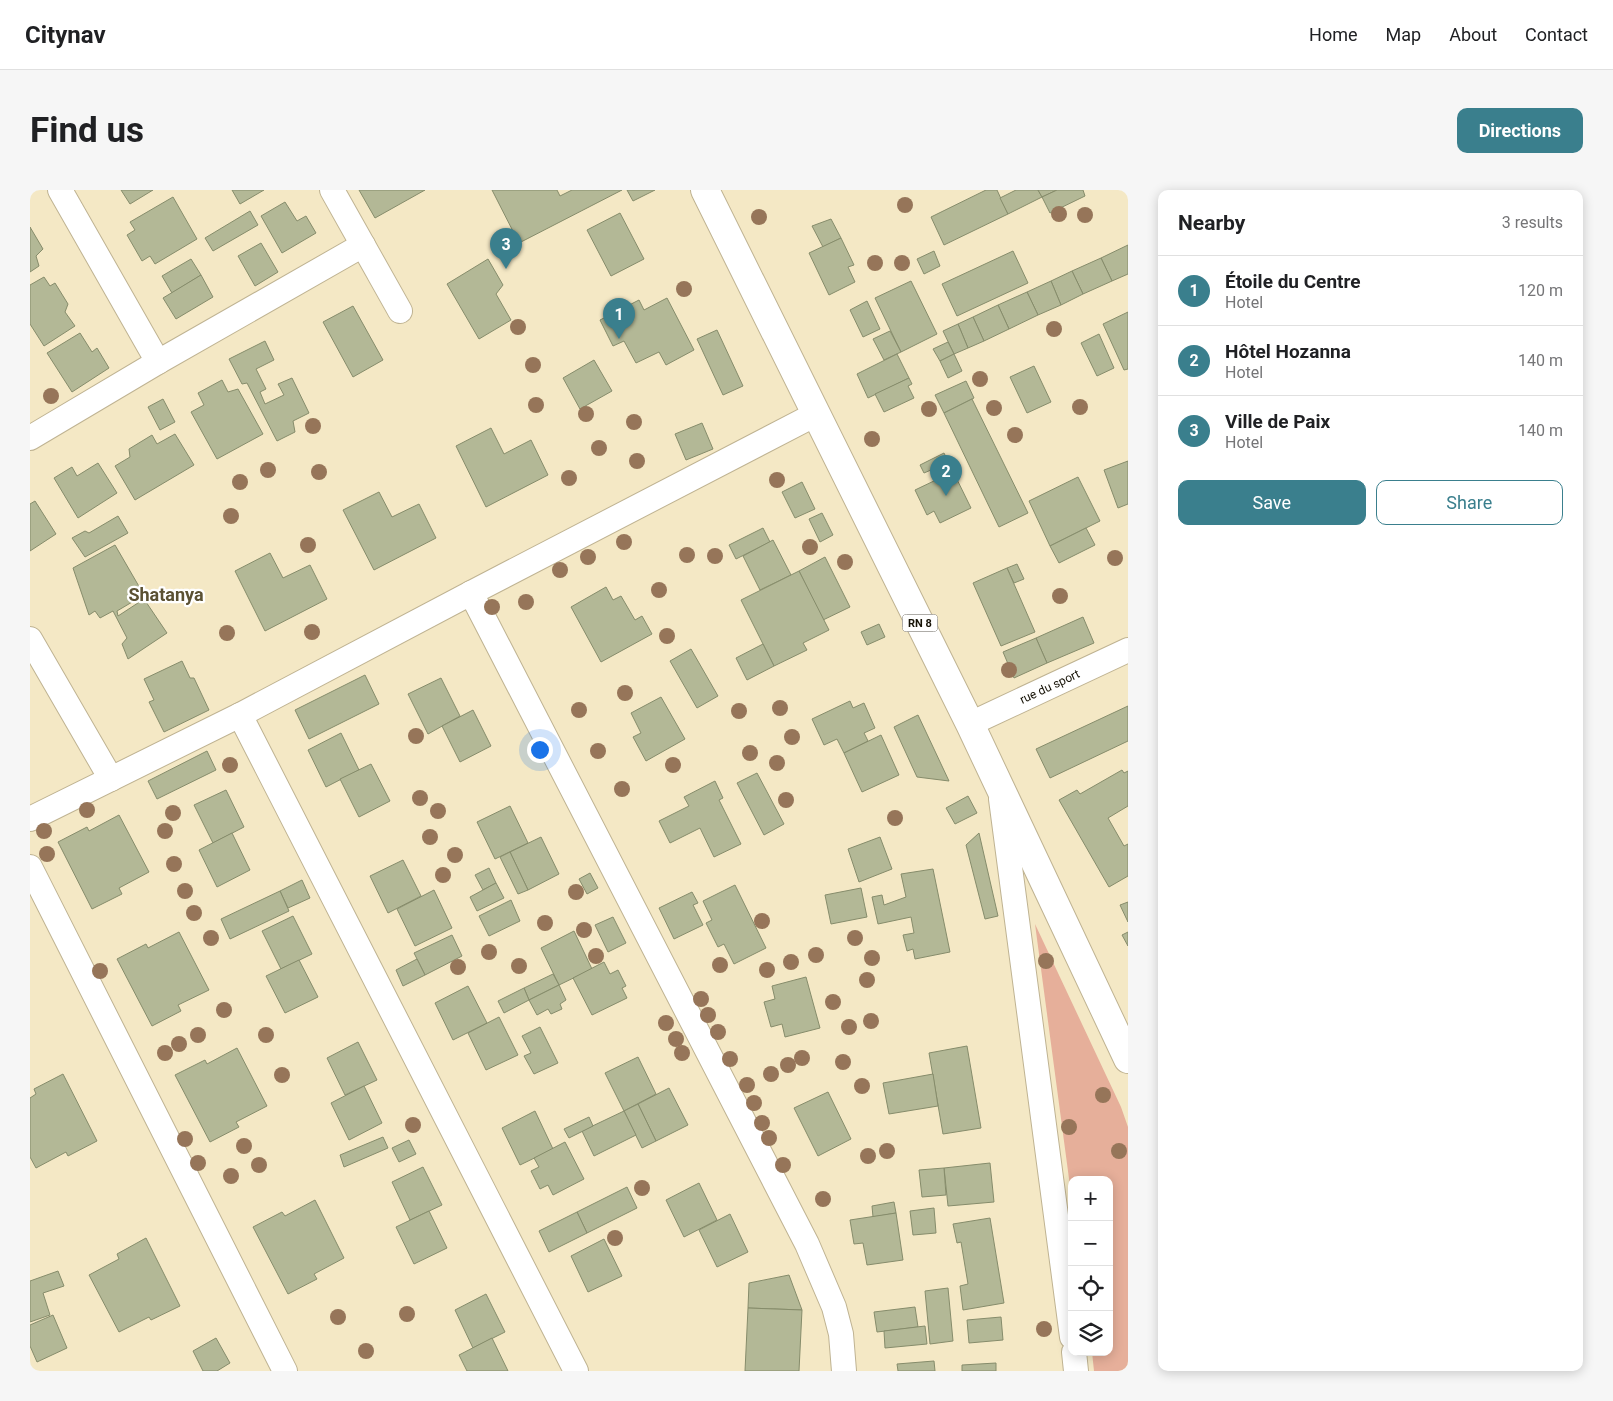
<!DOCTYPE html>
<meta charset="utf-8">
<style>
body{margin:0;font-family:Roboto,sans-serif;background:#f6f6f6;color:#202124}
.controls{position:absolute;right:15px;bottom:15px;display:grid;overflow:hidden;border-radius:10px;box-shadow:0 2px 12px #0003}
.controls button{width:45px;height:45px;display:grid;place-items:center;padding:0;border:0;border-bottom:1px solid #e0e0e0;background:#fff;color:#202124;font:25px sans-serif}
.you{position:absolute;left:509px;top:559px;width:18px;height:18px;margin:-12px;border:4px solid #fff;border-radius:50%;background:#1a73e8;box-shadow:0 0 0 8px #1a73e833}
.badge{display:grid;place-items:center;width:32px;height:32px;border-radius:50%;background:#3a7f8d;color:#fff;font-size:16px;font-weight:700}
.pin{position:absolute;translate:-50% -41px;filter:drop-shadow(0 1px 2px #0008)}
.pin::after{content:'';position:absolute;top:26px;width:18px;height:15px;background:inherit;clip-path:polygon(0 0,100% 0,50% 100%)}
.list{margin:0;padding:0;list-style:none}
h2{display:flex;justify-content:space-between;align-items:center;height:65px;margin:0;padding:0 20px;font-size:21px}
h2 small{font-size:16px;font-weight:400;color:#757577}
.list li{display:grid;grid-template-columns:32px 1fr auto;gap:15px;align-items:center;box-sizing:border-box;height:70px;padding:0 20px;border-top:1px solid #e0e0e0}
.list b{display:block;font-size:19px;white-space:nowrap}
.list p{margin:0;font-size:16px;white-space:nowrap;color:#757577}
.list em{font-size:16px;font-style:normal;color:#757577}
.actions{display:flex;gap:10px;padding:15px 20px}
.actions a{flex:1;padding:11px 0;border:1px solid #3a7f8d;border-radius:10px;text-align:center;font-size:18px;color:#3a7f8d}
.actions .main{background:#3a7f8d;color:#fff}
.icon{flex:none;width:28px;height:28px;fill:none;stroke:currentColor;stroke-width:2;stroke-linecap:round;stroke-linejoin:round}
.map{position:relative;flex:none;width:1098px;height:1181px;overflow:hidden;border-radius:10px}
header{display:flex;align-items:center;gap:30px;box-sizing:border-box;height:70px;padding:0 25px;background:#fff;border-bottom:1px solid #e0e0e0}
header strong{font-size:24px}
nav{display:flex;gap:28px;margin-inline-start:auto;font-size:18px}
.intro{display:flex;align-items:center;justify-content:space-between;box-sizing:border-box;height:120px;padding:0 30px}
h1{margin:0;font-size:35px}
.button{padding:12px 22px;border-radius:10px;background:#3a7f8d;color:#fff;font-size:18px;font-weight:700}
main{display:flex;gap:30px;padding:0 30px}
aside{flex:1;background:#fff;border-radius:10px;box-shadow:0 2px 12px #0003}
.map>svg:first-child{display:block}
.green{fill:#e6af9a}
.building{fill:#b3b896;stroke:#868c6b}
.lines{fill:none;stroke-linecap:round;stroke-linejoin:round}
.minor-casing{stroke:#bfb392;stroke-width:26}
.major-casing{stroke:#bfb392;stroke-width:30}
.minor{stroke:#fff;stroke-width:24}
.major{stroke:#fff;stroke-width:28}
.tree{fill:#967559}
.labels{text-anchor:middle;stroke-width:4.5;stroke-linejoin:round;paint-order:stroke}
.shield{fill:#fff;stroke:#5c5951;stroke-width:1}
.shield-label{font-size:11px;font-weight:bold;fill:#161206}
.street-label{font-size:12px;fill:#161206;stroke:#fff}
.district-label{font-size:18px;font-weight:bold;fill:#5b5133;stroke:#fff}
</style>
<header>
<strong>Citynav</strong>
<nav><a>Home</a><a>Map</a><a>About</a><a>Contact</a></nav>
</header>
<div class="intro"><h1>Find us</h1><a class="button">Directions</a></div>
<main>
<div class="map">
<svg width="1098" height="1181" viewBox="0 0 1098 1181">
<rect width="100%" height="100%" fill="#f4e8c5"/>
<polygon class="green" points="1005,734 1091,917 1098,937 1098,1181 1064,1181 1062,1162 1079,1162 1079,990 1042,990 1042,1011"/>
<g class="building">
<polygon points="91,0 123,0 100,14"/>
<polygon points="202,0 234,0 210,14"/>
<polygon points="329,0 395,0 345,28"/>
<polygon points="462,0 527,0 530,6 542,0 592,0 489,53"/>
<polygon points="597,0 625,0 603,11"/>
<polygon points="956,0 967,0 978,24 914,55 901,27"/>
<polygon points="986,0 1008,0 1012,7 978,24 970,8"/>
<polygon points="1008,0 1027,0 1012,7"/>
<polygon points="1027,0 1053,0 1055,6 1020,23 1012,7"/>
<polygon points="143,7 167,49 125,74 120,66 112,71 97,45 105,40 100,32"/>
<polygon points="255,12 267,31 276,26 286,43 252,63 231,26"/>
<polygon points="220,21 228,35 183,61 175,48"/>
<polygon points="590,23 614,69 581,86 557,40"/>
<polygon points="801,29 811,48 793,57 782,36"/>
<polygon points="0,37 13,59 6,66 9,76 0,82"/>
<polygon points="811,48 824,75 818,77 825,92 799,105 779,63"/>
<polygon points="231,53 248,82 225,96 208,66"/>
<polygon points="1098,55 1098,84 1082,91 1071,68"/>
<polygon points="904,61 910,76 894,84 887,69"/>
<polygon points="983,61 998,93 927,126 912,94"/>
<polygon points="1071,68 1082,91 1053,104 1042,81"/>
<polygon points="161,69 171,85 142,103 132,86"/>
<polygon points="458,69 473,95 466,104 481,130 449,149 417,94"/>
<polygon points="1042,81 1053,104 1031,115 1021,91"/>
<polygon points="171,85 183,107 146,129 133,108"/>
<polygon points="14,87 20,96 25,93 38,114 35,122 45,136 14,156 0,134 0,95"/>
<polygon points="881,91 907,144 871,162 845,108"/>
<polygon points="1021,91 1031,115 1008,125 997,102"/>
<polygon points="997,102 1008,125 979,139 968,115"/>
<polygon points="637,108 664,160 636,175 629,162 606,173 594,151 583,156 570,130 609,110 614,120"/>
<polygon points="837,111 850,139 833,147 820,120"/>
<polygon points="968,115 979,139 954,151 943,127"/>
<polygon points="323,116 353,170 323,187 293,132"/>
<polygon points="1098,122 1098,179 1094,180 1073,134"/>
<polygon points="943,127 954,151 938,158 928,134"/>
<polygon points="928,134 938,158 924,164 913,141"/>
<polygon points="687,140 713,196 693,205 667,149"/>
<polygon points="860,141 871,162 854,170 843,149"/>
<polygon points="50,143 62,162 67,158 79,178 42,202 17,163"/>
<polygon points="1069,144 1084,178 1067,186 1051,153"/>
<polygon points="235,151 244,170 226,179 236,199 230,202 235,214 254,205 248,194 262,188 279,223 263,231 265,242 247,251 217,193 212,194 199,169"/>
<polygon points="918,152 924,164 910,171 903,159"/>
<polygon points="867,164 879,188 838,208 827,184"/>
<polygon points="924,164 932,181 918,188 910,171"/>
<polygon points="564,170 582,201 550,219 533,188"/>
<polygon points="1004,176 1021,212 997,223 980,187"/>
<polygon points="879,188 882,194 878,196 884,208 854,222 845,204"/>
<polygon points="192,190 198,202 208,199 233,244 187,269 161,222 174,215 168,203"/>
<polygon points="936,191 944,208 914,223 905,205"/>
<polygon points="133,209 145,232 130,240 118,217"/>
<polygon points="942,209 998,323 969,337 914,223"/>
<polygon points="672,233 683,259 656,270 645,244"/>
<polygon points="461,238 474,264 501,250 518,285 456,317 426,256"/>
<polygon points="145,244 164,275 105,310 85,276 100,267 99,259 122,245 127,254"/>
<polygon points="914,263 941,318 910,333 904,321 897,325 885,300 906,290 901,280 894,283 890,275"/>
<polygon points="1098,271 1098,314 1088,318 1074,280"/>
<polygon points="68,273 87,303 48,328 24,288 42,277 47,286"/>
<polygon points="1048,287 1070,331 1020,356 999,311"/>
<polygon points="772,292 785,319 765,328 752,302"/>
<polygon points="349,302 362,327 389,314 406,348 344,380 313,320"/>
<polygon points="5,311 26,344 0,361 0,314"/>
<polygon points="792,323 803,345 790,352 779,329"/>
<polygon points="88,326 98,343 55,367 42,348 55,341 59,343"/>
<polygon points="733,338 740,352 706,369 699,355"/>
<polygon points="1056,338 1065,355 1029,373 1020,356"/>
<polygon points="743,350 761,385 730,400 713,366"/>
<polygon points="85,355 114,405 87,421 88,426 114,409 137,443 98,469 92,454 97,448 83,421 70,428 65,421 59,425 43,378"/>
<polygon points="240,363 253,388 280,375 297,409 235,441 205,381"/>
<polygon points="795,367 820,417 793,430 769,381"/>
<polygon points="987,374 994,389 984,393 977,378"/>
<polygon points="977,378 1005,442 971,456 943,393"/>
<polygon points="769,381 799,440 773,453 777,460 744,476 711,410"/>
<polygon points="576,397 583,410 591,406 605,430 612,426 622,444 571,472 541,417"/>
<polygon points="1053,427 1064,453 1017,473 1006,448"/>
<polygon points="849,434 855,447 837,455 831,442"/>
<polygon points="1006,448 1017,473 984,488 973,462"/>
<polygon points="733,454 744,476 717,490 706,468"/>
<polygon points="661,459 688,506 667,518 640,471"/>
<polygon points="152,471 160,488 164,488 179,520 134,542 119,512 124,510 114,489"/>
<polygon points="335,485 349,514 279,549 265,520"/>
<polygon points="411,488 430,526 398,544 378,504"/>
<polygon points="631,507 655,549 616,571 603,547 611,543 601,523"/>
<polygon points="820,511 823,518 834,513 845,538 834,543 838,551 814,563 807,549 794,555 782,529"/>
<polygon points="1098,516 1098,551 1020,588 1006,559"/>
<polygon points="443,520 461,556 430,572 412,536"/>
<polygon points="888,525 919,591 887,587 864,537"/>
<polygon points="311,543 329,580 296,597 278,560"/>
<polygon points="851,545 869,585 832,602 814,563"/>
<polygon points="177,561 186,580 127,609 118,591"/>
<polygon points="341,574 360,611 329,627 310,589"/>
<polygon points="1092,580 1094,583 1098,581 1098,616 1078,628 1094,656 1098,654 1098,686 1079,697 1029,610 1047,600 1050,604"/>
<polygon points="727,583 754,634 734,645 707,593"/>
<polygon points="685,591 693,608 689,610 711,654 684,667 670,638 640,653 629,631 659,616 654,607"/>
<polygon points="196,600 214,637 183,653 164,615"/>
<polygon points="938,606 947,623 925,634 916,618"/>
<polygon points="480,616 498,653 465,669 447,632"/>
<polygon points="89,625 119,682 89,698 92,704 62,719 28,652 57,637 59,641"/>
<polygon points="202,643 220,680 187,697 169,660"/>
<polygon points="949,643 968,726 955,729 936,655"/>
<polygon points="511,647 529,684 498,700 480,662"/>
<polygon points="850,647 862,679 829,692 818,659"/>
<polygon points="480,662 498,700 488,704 470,667"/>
<polygon points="373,670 391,706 358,723 340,686"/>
<polygon points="459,678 466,693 453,700 445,685"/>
<polygon points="903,679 920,762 885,769 883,759 877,761 873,745 884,743 881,727 848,734 842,707 852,705 854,715 876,707 871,684"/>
<polygon points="560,683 568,698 557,704 549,689"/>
<polygon points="272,690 280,708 258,718 250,701"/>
<polygon points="466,693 474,708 447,721 440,707"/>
<polygon points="705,695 736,758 704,774 694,754 688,757 676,733 682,730 673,711"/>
<polygon points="831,698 837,727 801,734 795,705"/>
<polygon points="404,700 422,738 385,756 367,719"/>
<polygon points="250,701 259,721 200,749 191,729"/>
<polygon points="662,702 668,713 663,715 673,735 644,749 629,718"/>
<polygon points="481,710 490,731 459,746 449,726"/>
<polygon points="1098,712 1098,732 1090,715"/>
<polygon points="263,726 282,764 251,779 232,741"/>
<polygon points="583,727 596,753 578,762 565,735"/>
<polygon points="544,741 562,779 529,795 511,758"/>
<polygon points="149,742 179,800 148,815 151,821 122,836 87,769 116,754 118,758"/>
<polygon points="1098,742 1098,756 1092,745"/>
<polygon points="422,745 432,766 395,785 384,763"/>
<polygon points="387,769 395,785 373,796 366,780"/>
<polygon points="269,770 288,807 255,823 236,786"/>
<polygon points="574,772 580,784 588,780 596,796 592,798 597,808 562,825 543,788"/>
<polygon points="523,784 529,795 499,810 494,798"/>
<polygon points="776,787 790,838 755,847 752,834 741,837 734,812 745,809 742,796"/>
<polygon points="529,795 536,810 530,814 532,819 521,824 518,819 507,825 499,810"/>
<polygon points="438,796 457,833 423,850 405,813"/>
<polygon points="494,798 499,810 474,823 468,811"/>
<polygon points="469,827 488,865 456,880 438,843"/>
<polygon points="510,837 528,873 504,884 494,866 501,863 492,846"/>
<polygon points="328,852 347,890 315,905 297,868"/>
<polygon points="937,856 951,938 913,944 899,863"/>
<polygon points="207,858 237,916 206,932 209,937 180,952 145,885 175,870 177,874"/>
<polygon points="608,867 626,904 594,921 575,883"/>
<polygon points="33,884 67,951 38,966 36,962 6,978 0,967 0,908 6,904 4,899"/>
<polygon points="903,884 908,916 859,924 853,893"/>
<polygon points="334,896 352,933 319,950 301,913"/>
<polygon points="639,898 658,935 626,951 608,914"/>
<polygon points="798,902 821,949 788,966 764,918"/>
<polygon points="608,914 626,951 612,958 594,921"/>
<polygon points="505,921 523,959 490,975 472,938"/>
<polygon points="594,921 606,945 564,966 552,941"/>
<polygon points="559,927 563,936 539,948 534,939"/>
<polygon points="353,947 358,958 314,977 310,965"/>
<polygon points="379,950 386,964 369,972 362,958"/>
<polygon points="535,952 554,989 523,1005 518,995 510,999 501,981 509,977 504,968"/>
<polygon points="960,973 964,1012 918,1016 914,978"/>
<polygon points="393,977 412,1015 380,1030 362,992"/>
<polygon points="914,978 916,1005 892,1007 889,980"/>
<polygon points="669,993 687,1030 654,1047 636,1010"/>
<polygon points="597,997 607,1018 557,1043 547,1022"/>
<polygon points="285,1010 314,1068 284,1084 287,1089 258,1104 223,1037 252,1022 255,1026"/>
<polygon points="864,1012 866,1023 843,1027 842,1016"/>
<polygon points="904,1018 906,1043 883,1045 880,1021"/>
<polygon points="399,1021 417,1058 384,1074 366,1037"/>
<polygon points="547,1022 557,1043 519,1062 509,1041"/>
<polygon points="866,1023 873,1070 837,1075 833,1053 824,1054 820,1030"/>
<polygon points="700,1024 718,1062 687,1077 669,1040"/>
<polygon points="960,1028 974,1113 933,1120 930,1096 938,1094 931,1052 927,1053 923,1034"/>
<polygon points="116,1048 150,1116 121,1130 119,1127 89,1142 59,1085 89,1069 87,1064"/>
<polygon points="574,1049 592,1086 558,1102 541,1066"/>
<polygon points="28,1081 34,1096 13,1103 20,1125 0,1132 0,1091"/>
<polygon points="759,1085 772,1120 718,1118 719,1093"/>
<polygon points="918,1098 923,1151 900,1154 895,1101"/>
<polygon points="456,1104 475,1142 443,1158 425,1120"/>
<polygon points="885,1117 888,1137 847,1142 844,1122"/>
<polygon points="718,1118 772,1120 769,1181 715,1181"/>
<polygon points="23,1125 37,1158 7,1172 0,1156 0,1135"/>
<polygon points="971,1127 973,1150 939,1153 937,1130"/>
<polygon points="895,1136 897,1154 855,1158 854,1141"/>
<polygon points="186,1148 200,1173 187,1181 173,1181 163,1161"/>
<polygon points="462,1148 478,1181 437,1181 429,1165"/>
<polygon points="904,1171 905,1181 868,1181 867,1174"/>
<polygon points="966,1173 966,1181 932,1181 932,1175"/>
</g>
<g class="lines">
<g class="minor-casing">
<g id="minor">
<polyline points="30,0 128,172"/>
<polyline points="302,0 370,121"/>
<polyline points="0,248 128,172 333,55"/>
<polyline points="441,403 777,1054 804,1117 811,1144 814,1181"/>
<polyline points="0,449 81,589"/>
<polyline points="210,525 546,1181"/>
<path id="s1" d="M940 534 1098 460"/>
<polyline points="971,609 1042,1147"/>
<polyline points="0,629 210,525 441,403 786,224"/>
<polyline points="0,677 255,1181"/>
<polyline points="1044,1162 1046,1181"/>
</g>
</g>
<g class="major-casing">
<polyline id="major" points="675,0 940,534 1098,869"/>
</g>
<use href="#minor" class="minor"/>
<use href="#major" class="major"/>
</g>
<g class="tree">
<circle cx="875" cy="15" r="8"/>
<circle cx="1029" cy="24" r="8"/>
<circle cx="1055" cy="25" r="8"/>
<circle cx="729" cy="27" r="8"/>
<circle cx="845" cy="73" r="8"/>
<circle cx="872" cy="73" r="8"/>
<circle cx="654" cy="99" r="8"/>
<circle cx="488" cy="137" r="8"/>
<circle cx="1024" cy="139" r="8"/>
<circle cx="503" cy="175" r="8"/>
<circle cx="950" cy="189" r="8"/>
<circle cx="21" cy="206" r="8"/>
<circle cx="506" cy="215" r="8"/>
<circle cx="1050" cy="217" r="8"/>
<circle cx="964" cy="218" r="8"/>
<circle cx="899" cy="219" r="8"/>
<circle cx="556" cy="224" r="8"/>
<circle cx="604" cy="232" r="8"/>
<circle cx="283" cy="236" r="8"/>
<circle cx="985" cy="245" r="8"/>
<circle cx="842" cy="249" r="8"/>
<circle cx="569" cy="258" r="8"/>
<circle cx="607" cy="271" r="8"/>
<circle cx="238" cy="280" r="8"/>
<circle cx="289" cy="282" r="8"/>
<circle cx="539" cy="288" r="8"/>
<circle cx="747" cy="290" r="8"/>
<circle cx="210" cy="292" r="8"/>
<circle cx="201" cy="326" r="8"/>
<circle cx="594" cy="352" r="8"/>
<circle cx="278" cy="355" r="8"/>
<circle cx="780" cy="357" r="8"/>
<circle cx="657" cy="365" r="8"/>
<circle cx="685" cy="366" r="8"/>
<circle cx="558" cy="367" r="8"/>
<circle cx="1085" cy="368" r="8"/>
<circle cx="815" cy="372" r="8"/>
<circle cx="530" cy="380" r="8"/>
<circle cx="629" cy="400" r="8"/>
<circle cx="1030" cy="406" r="8"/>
<circle cx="496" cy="412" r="8"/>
<circle cx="462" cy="417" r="8"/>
<circle cx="282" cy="442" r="8"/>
<circle cx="197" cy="443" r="8"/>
<circle cx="637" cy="446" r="8"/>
<circle cx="979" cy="480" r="8"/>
<circle cx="595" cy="503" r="8"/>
<circle cx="750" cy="518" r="8"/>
<circle cx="549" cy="520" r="8"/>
<circle cx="709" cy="521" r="8"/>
<circle cx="386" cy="546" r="8"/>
<circle cx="762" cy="547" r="8"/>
<circle cx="568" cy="561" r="8"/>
<circle cx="720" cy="563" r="8"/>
<circle cx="747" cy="573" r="8"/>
<circle cx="200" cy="575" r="8"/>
<circle cx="643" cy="575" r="8"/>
<circle cx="592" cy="599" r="8"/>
<circle cx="390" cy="608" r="8"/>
<circle cx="756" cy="610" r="8"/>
<circle cx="57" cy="620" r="8"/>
<circle cx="408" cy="621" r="8"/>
<circle cx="143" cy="623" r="8"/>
<circle cx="865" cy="628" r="8"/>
<circle cx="14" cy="641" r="8"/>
<circle cx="135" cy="641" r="8"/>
<circle cx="400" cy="647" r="8"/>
<circle cx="17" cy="664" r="8"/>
<circle cx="425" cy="665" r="8"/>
<circle cx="144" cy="674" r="8"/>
<circle cx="413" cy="685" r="8"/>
<circle cx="155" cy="701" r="8"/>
<circle cx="546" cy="702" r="8"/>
<circle cx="164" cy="723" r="8"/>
<circle cx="732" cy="731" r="8"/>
<circle cx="515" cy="733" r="8"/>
<circle cx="554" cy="740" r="8"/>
<circle cx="181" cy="748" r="8"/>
<circle cx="825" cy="748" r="8"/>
<circle cx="459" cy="762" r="8"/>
<circle cx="786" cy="765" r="8"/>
<circle cx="566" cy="766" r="8"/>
<circle cx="842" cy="768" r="8"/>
<circle cx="1016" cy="771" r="8"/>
<circle cx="761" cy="772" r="8"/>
<circle cx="690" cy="775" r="8"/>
<circle cx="489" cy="776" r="8"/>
<circle cx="428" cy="777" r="8"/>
<circle cx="737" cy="780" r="8"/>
<circle cx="70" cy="781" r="8"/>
<circle cx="837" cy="790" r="8"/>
<circle cx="671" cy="809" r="8"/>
<circle cx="803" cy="812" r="8"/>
<circle cx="194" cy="820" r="8"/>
<circle cx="678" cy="825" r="8"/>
<circle cx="841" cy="831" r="8"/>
<circle cx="636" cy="833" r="8"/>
<circle cx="819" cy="837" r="8"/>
<circle cx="688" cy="842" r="8"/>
<circle cx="168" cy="845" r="8"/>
<circle cx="236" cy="845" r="8"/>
<circle cx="646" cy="849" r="8"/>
<circle cx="149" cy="854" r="8"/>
<circle cx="135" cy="863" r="8"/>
<circle cx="652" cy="863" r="8"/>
<circle cx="772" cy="868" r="8"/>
<circle cx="700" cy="869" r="8"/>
<circle cx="813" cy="872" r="8"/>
<circle cx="758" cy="875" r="8"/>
<circle cx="741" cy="884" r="8"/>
<circle cx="252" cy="885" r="8"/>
<circle cx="717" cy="895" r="8"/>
<circle cx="832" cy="896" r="8"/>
<circle cx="1073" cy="905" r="8"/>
<circle cx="724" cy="913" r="8"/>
<circle cx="732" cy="933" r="8"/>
<circle cx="383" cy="935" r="8"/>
<circle cx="1039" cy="937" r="8"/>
<circle cx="739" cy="948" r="8"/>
<circle cx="155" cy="949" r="8"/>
<circle cx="214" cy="956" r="8"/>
<circle cx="857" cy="961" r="8"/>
<circle cx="1089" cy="961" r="8"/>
<circle cx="838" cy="966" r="8"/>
<circle cx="168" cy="973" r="8"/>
<circle cx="229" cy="975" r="8"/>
<circle cx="753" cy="975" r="8"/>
<circle cx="201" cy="986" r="8"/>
<circle cx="612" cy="998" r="8"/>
<circle cx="793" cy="1009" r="8"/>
<circle cx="585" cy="1048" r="8"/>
<circle cx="377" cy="1124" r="8"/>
<circle cx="308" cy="1127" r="8"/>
<circle cx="1014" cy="1139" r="8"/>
<circle cx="336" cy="1161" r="8"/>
</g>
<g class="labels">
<rect class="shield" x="872.5" y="424.5" width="35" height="17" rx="4"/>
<g class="shield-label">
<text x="890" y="437">RN 8</text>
</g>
<g class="street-label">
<text dy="4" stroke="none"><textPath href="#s1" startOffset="88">rue du sport</textPath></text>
</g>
<g class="district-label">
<text x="136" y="411">Shatanya</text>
</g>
</g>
</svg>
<div class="controls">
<button>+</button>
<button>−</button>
<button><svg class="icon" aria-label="locate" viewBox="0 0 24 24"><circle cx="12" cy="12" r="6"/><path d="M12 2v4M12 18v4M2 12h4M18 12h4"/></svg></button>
<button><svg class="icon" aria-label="layers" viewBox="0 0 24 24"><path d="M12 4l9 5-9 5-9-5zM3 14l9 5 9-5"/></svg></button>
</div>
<div class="you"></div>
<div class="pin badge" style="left:589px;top:149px">1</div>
<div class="pin badge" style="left:916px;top:306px">2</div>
<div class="pin badge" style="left:476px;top:79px">3</div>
</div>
<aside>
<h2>Nearby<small>3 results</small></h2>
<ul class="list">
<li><span class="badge">1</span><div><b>Étoile du Centre</b><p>Hotel</p></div><em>120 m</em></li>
<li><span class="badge">2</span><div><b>Hôtel Hozanna</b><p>Hotel</p></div><em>140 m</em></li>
<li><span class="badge">3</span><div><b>Ville de Paix</b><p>Hotel</p></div><em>140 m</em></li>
</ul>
<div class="actions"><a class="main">Save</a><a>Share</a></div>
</aside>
</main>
